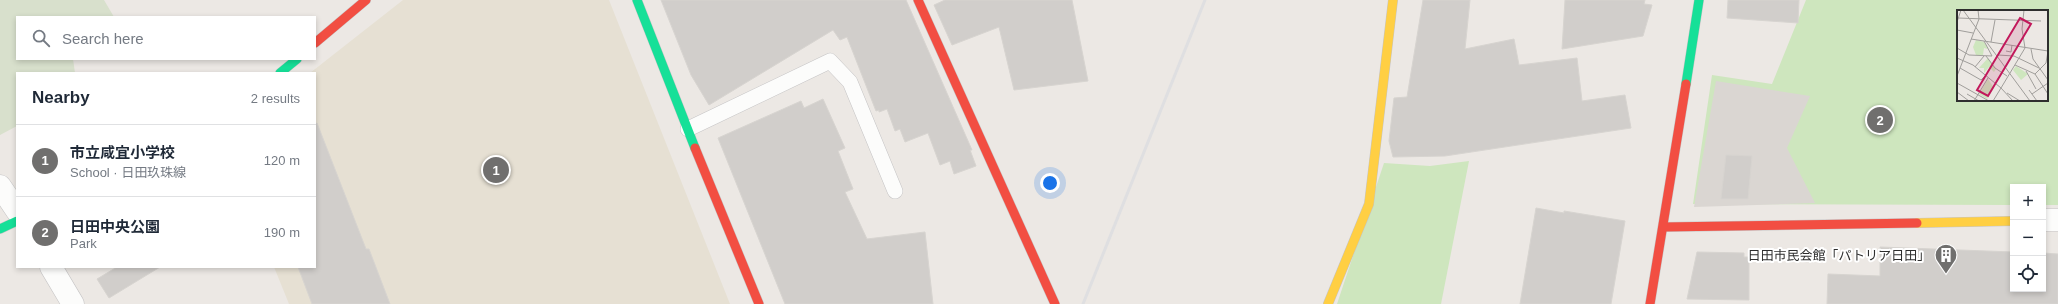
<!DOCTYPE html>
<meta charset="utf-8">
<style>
body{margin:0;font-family:Helvetica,"Noto Sans JP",sans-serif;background:#f6f6f7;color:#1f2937}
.controls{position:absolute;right:12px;bottom:12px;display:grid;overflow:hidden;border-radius:0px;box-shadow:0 2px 6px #0003}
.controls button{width:36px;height:36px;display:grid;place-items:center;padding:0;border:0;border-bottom:1px solid #e0e1e3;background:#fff;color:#1f2937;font:20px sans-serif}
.you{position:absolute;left:1050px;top:183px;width:14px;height:14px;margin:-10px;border:3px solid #fff;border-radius:50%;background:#1a73e8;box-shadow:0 0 0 6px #1a73e833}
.badge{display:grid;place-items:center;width:26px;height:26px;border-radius:50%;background:#706f6e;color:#fff;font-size:13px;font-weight:700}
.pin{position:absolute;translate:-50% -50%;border:2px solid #fff;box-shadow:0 1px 4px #0006}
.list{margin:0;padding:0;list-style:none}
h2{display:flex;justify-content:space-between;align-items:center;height:52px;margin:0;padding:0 16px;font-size:17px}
h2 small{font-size:13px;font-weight:400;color:#747a83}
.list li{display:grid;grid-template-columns:26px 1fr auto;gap:12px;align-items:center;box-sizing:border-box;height:72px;padding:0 16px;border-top:1px solid #e0e1e3}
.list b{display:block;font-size:15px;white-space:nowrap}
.list p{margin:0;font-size:13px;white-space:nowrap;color:#747a83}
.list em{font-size:13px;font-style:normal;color:#747a83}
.icon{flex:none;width:22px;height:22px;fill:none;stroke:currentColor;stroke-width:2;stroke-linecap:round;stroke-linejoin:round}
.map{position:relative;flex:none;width:2058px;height:304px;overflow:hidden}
.search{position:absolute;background:#fff;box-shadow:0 2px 6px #0003;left:16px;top:16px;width:300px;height:44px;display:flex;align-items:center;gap:10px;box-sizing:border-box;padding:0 14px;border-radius:0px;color:#747a83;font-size:15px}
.panel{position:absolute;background:#fff;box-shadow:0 2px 6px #0003;left:16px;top:72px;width:300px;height:196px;border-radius:0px}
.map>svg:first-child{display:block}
.education{fill:#e6e0d3}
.green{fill:#cee6be;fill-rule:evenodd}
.cemetery{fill:#d8e0cc}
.plaza{fill:#dad6d2}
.building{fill:#d1cecb;stroke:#d7d4d0}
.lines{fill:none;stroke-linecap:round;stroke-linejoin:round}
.lane-casing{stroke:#c5c4c5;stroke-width:16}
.street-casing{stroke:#c5c4c5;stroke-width:23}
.fast-casing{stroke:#c5c4c5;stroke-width:10}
.slow-casing{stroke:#c5c4c5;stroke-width:10}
.jam-casing{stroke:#c5c4c5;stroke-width:10}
.lane{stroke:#fcfcfb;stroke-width:15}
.street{stroke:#fcfcfb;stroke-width:22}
.fast{stroke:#16e098;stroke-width:9}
.slow{stroke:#ffcf43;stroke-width:9}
.jam{stroke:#f24e42;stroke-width:9}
.rail{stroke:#dfdfe1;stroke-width:3}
.labels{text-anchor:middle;stroke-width:4;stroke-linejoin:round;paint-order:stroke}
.poi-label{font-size:13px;fill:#2e2e2e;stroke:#fff;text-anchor:end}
.inset-road{fill:none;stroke:#a09e9b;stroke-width:1}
.view{fill:#c2185b;fill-opacity:0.15;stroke:#c2185b;stroke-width:2}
.inset-edge{fill:none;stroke:#2e2e2e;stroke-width:2}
</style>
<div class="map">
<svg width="2058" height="304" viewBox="0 0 2058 304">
<rect width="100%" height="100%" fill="#ece8e4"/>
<polygon class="education" points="403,0 609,0 730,304 289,304 274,267 315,267 315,73 310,73"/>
<g class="green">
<path d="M1806 0H2058V205H2043V187H2013V205L1693 204 1712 75 1772 84ZM1958 11H2047V100H1958Z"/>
<polygon points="1469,161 1441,304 1337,304 1384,163 1430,166"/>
</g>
<polygon class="cemetery" points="0,0 104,0 114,17 17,17 17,59 73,59 75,73 17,73 17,126 0,135"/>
<polygon class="plaza" points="1716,81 1810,96 1787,148 1815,203 1694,207"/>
<g class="building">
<polygon points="661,0 906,0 972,150 970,150 976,166 954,174 950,161 940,165 928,133 905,142 900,129 895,131 887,109 879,112 879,110 876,111 847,37 840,40 833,30 709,105 691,75"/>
<polygon points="945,0 1072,0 1088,81 1014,90 999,27 952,45 934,5"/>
<polygon points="1423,0 1470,0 1465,49 1514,39 1519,65 1577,58 1582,101 1625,95 1631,128 1445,156 1393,157 1389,141 1394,98 1407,97"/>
<polygon points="1565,0 1645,0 1644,4 1652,5 1643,36 1562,49"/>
<polygon points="1728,0 1799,0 1798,23 1727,18"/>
<polygon points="823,99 845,148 838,151 853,189 845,192 867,239 925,232 933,304 785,304 718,138 801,101 804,108"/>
<polygon points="317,123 366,249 369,249 390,304 312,304 298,267 315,267 315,124"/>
<polygon points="1726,155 1752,156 1748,199 1721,199"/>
<polygon points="1536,208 1564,213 1564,211 1625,221 1611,304 1520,304"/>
<polygon points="1880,247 2013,252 2013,289 2043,289 2043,253 2058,254 2058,304 1827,304 1828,274 1880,276"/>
<polygon points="1697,252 1744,253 1744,257 1749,257 1749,300 1687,299"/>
<polygon points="117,267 160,267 109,298 97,279"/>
</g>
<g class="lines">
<g class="lane-casing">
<polyline id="lane" points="688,129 830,61 850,82 895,191"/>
</g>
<g class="street-casing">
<g id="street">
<polyline points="0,186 17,211"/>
<polyline points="2043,220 2058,220"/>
<polyline points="51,267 73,304"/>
</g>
</g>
<g class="fast-casing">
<g id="fast">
<polyline points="637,0 695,148"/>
<polyline points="280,73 297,59"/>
<polyline points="1686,84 1699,0"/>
<polyline points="0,229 17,221"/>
</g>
</g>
<g class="slow-casing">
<g id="slow">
<polyline points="1917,223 2013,221"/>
<polyline points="1328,304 1369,204 1393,0"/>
</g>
</g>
<g class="jam-casing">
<g id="jam">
<polyline points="918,0 1055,304"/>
<polyline points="315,43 366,0"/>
<polyline points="695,148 759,304"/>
<polyline points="1664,227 1917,223"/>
<polyline points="1650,304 1686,84"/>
</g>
</g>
<use href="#lane" class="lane"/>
<use href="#street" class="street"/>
<use href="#fast" class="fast"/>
<use href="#slow" class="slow"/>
<use href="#jam" class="jam"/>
<polyline class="rail" points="1083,304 1205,0"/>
</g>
<defs>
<g id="building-pin" transform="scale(1.15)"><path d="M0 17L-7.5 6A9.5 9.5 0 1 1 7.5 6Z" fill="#706f6e" stroke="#fff"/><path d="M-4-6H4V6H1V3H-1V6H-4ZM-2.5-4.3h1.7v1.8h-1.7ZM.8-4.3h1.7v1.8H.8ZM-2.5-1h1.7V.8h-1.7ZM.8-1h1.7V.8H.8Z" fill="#fff"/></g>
</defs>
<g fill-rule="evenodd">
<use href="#building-pin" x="1946" y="255"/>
</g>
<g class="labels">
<g class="poi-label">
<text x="1930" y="260">日田市民会館「パトリア日田」</text>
</g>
</g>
<g transform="translate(1957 10)">
<rect width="91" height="91" fill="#ece8e4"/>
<path d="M19 30 27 32 31 39 27 38 26 45H19L16 37ZM31 48 39 59 37 62 32 57 27 63V58H22ZM59 56 71 64 64 70 56 60ZM31 69 37 78 30 89 22 84Z" fill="#cee6be"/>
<path class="inset-road" d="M6 0 73 91M1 8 84 11M0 12 4 0M0 20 16 23M14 29 91 41M34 32 38 10M0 38 12 45 35 46 27 31M74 39 76 49 91 70M49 41 54 42 55 35M41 45 57 46 82 58M29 46 38 58 50 66M0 48 16 55 44 78 36 91M58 55 78 64 91 84M18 57 27 46M3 58 24 70 29 65M69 61 79 79M78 64 89 53 91 41M0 66 22 9 21 0M0 73 32 91M72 80 80 91M0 82 12 91M50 83 63 91M10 84 22 91M75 84 91 73M17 91 31 68M56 91 44 78 68 38 65 19 67 0"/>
<path class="view" d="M63 8 74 14 31 86 20 80Z"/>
<rect width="91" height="91" class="inset-edge"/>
</g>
</svg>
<div class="controls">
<button>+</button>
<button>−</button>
<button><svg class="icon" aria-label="locate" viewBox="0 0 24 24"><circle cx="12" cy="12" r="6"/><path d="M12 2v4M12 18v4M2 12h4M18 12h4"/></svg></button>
</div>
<div class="you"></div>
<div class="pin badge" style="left:496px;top:170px">1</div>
<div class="pin badge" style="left:1880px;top:120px">2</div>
<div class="search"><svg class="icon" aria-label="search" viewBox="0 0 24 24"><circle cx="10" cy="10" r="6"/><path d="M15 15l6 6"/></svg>Search here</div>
<section class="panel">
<h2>Nearby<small>2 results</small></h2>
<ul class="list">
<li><span class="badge">1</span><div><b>市立咸宜小学校</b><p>School · 日田玖珠線</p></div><em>120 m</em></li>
<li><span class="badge">2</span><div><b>日田中央公園</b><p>Park</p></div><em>190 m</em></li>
</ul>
</section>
</div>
